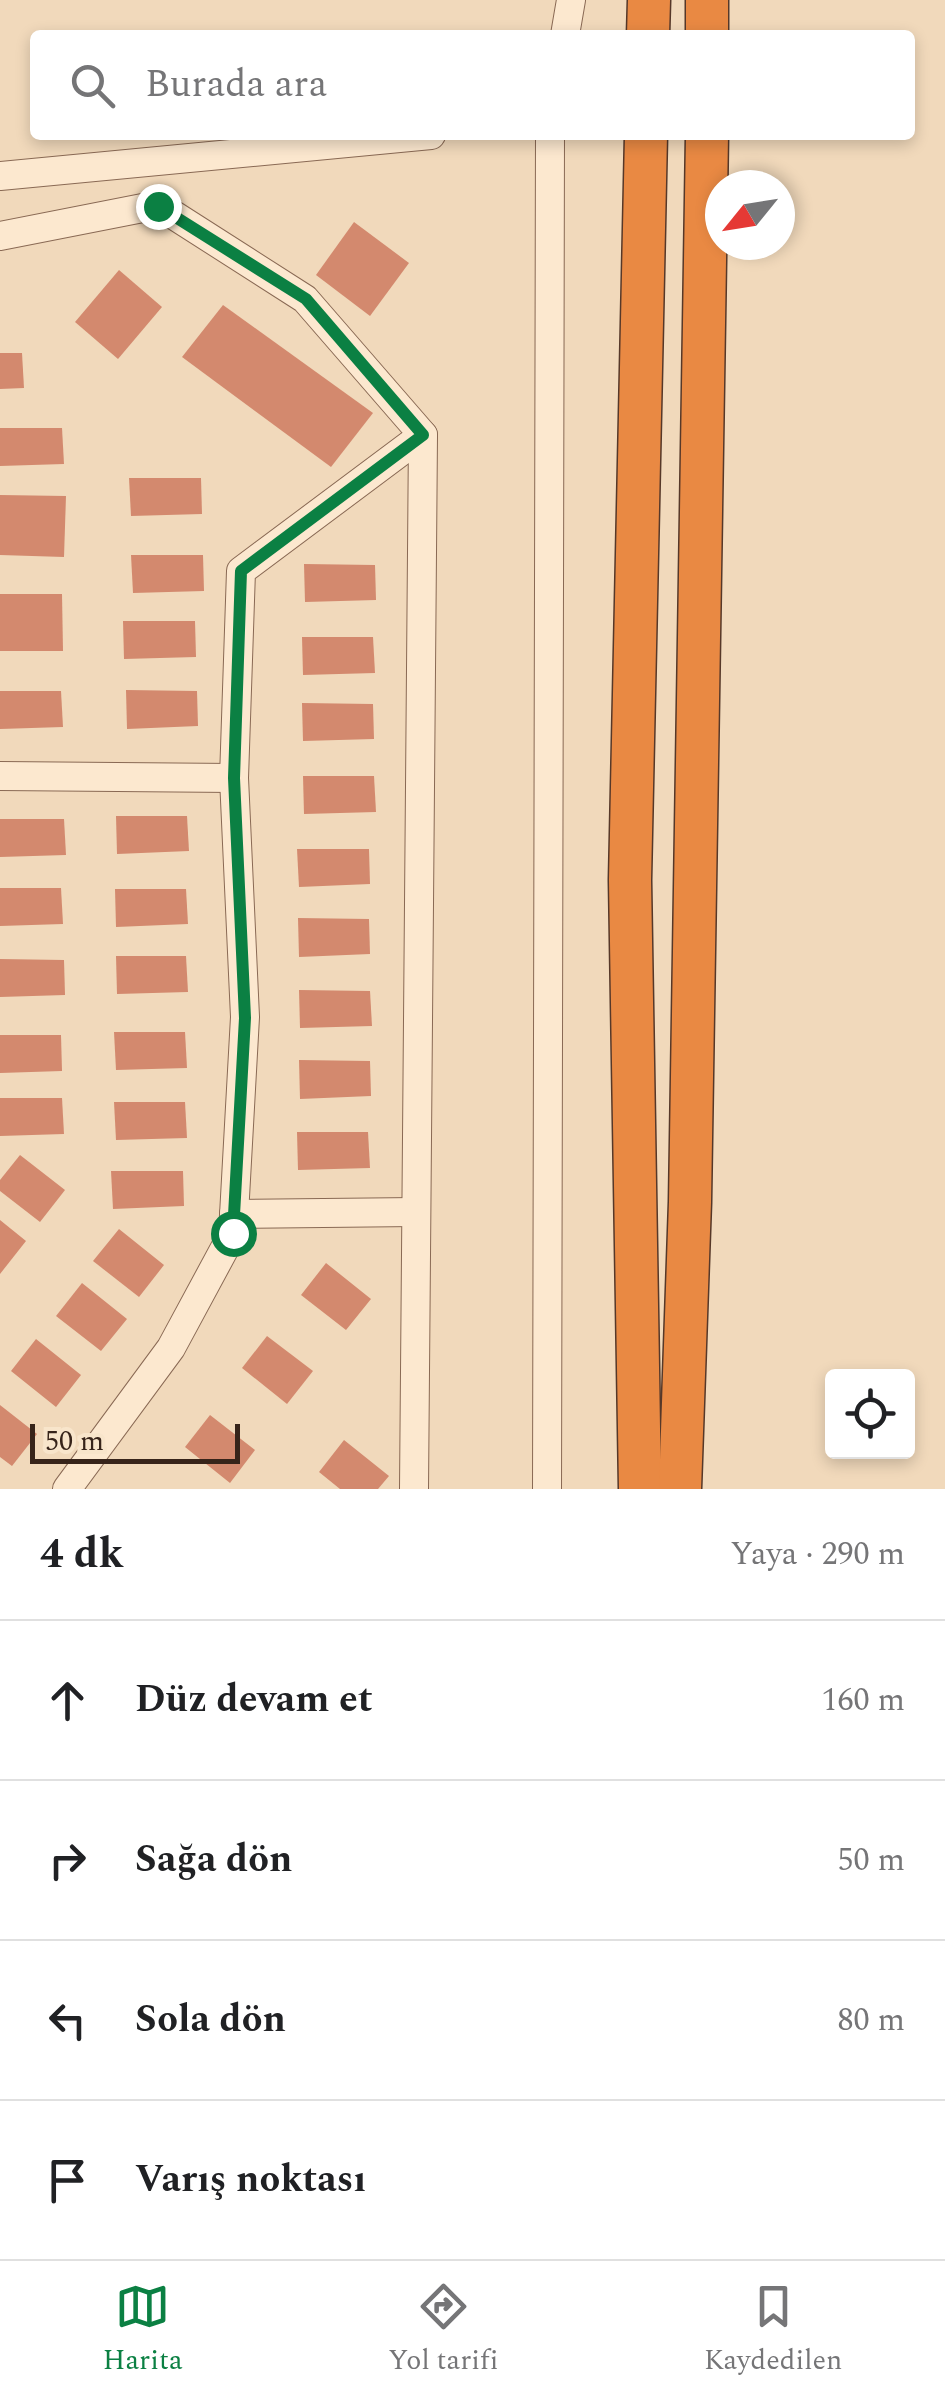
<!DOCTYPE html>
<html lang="tr">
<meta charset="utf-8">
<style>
body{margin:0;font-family:Spectral,serif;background:#f2f2f2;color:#202124}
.controls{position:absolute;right:30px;bottom:30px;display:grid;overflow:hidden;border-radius:10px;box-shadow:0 5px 15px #0003}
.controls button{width:90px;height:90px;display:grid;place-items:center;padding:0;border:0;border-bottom:2px solid #e0e0e0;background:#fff;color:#202124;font:50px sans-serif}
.compass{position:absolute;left:705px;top:170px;width:90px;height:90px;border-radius:50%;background:#fff;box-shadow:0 5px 15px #0003;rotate:240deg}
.scale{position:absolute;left:30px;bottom:25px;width:210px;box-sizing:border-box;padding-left:10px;border:5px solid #37241a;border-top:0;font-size:28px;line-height:35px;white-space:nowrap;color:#37241a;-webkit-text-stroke:8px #f8e5cb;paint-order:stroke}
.stop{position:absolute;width:30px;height:30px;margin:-22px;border:8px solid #0b8043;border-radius:50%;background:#fff}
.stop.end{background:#0b8043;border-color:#fff;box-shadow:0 2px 10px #0008}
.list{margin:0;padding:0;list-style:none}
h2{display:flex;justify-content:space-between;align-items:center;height:130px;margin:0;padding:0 40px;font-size:42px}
h2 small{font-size:32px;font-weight:400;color:#757577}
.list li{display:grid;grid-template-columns:65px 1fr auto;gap:30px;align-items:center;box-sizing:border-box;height:160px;padding:0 40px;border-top:2px solid #e0e0e0}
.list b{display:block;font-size:38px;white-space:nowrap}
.list em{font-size:32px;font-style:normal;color:#757577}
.icon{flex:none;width:55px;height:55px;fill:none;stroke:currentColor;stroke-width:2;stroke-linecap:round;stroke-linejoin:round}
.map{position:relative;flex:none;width:945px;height:1489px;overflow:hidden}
.search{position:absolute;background:#fff;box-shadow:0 5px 15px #0003;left:30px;right:30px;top:30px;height:110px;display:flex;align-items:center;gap:25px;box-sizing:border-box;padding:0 35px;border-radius:10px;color:#757577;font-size:38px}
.sheet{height:770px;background:#fff}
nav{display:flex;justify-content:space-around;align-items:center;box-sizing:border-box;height:140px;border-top:2px solid #e0e0e0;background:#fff;font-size:28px;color:#757577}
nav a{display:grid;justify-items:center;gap:5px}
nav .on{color:#0b8043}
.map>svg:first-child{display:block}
.building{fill:#d3896e}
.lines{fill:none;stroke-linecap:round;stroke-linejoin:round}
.minor-casing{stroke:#896954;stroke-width:30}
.highway-casing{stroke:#563829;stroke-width:45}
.minor{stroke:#fce8cf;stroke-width:28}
.highway{stroke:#e98943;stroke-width:42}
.route{stroke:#0b8043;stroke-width:12}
</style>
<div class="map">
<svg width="945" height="1489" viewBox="0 0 945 1489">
<rect width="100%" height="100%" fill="#f1d9bb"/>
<g class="building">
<polygon points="354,222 409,263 370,316 316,275"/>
<polygon points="119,270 162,307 118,359 75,322"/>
<polygon points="223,305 373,413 331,467 182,357"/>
<polygon points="0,353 22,353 24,388 0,389"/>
<polygon points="0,428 62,428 64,464 0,466"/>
<polygon points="129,478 201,478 202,514 131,516"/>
<polygon points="0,495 66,496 64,557 0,555"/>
<polygon points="131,555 203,555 204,591 133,593"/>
<polygon points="304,564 375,565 376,600 305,602"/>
<polygon points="0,594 62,594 63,651 0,651"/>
<polygon points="123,621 195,621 196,657 124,659"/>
<polygon points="302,637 373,637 375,673 303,675"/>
<polygon points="126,690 197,691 198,726 127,729"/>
<polygon points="0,691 61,691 63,727 0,729"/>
<polygon points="302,703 373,704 374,739 303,741"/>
<polygon points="303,776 374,776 376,812 304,814"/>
<polygon points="116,816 187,816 189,851 117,854"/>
<polygon points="0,819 64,819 66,855 0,857"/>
<polygon points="297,849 369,849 370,884 299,887"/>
<polygon points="0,888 61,888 63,924 0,926"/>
<polygon points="115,889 186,889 188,924 116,927"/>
<polygon points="298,918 369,919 370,954 299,957"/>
<polygon points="116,956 186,956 188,992 117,994"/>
<polygon points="0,959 64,960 65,995 0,997"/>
<polygon points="299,990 370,991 372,1026 300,1028"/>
<polygon points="114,1032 185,1032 187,1068 116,1070"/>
<polygon points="0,1035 61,1035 62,1071 0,1073"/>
<polygon points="299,1060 370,1061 371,1096 300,1099"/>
<polygon points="0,1098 62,1098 64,1134 0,1136"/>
<polygon points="114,1102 185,1102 187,1138 116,1140"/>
<polygon points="297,1132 368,1132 370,1168 298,1170"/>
<polygon points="20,1155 65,1190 40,1222 0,1191 0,1180"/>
<polygon points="111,1171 183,1171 184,1206 113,1209"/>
<polygon points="0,1220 26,1241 0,1274"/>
<polygon points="119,1229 164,1265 139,1297 93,1261"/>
<polygon points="326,1263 371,1299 346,1330 301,1295"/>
<polygon points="82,1283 127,1319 101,1351 56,1316"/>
<polygon points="267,1336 313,1371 287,1404 242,1368"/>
<polygon points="36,1339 81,1375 56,1407 11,1371"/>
<polygon points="0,1405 37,1434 12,1466 0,1457"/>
<polygon points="210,1415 255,1450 230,1483 185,1447"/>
<polygon points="344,1440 389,1476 378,1489 340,1489 319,1472"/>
</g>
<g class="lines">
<g class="minor-casing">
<g id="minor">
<polyline points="565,35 571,0"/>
<polyline points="0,176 431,135"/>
<polyline points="0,236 158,205 305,299 423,435 241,571 234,778 245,1017 233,1233 171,1348 67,1489"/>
<polyline points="0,776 234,778"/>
<polyline points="234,1214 416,1212"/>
<polyline points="414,1489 423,435"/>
<polyline points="547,1489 550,135"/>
</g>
</g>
<g class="highway-casing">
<g id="highway">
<polyline points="648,35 649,0"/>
<polyline points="707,35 707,0"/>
<polyline points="640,1489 630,880 646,135"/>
<polyline points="680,1489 690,1202 707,135"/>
</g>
</g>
<use href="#minor" class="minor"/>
<use href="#highway" class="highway"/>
</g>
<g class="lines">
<polyline class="route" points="158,206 306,299 423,435 241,571 234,778 245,1018 233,1233"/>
</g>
</svg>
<div class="controls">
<button><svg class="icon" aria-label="locate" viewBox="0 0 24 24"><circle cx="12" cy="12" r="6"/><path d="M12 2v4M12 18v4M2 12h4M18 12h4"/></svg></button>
</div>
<svg class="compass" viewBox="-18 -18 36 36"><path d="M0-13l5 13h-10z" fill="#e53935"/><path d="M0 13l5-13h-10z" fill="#757577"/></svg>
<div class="scale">50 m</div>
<div class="stop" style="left:233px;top:1233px"></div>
<div class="stop end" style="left:158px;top:206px"></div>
<div class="search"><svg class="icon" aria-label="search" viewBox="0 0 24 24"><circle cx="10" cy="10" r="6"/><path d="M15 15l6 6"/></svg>Burada ara</div>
</div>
<section class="sheet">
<h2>4 dk<small>Yaya · 290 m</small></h2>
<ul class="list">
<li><svg class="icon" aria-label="ahead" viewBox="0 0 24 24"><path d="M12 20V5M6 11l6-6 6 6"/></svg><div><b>Düz devam et</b></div><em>160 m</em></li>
<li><svg class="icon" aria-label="right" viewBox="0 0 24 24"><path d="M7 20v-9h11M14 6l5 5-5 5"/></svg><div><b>Sağa dön</b></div><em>50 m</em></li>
<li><svg class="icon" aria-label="left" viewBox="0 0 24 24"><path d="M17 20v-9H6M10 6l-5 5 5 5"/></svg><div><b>Sola dön</b></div><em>80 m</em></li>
<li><svg class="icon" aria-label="arrive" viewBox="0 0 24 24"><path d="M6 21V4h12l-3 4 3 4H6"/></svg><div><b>Varış noktası</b></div></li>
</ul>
</section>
<nav>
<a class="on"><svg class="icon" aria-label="map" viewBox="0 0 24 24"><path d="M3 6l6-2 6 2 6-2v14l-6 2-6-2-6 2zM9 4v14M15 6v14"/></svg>Harita</a>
<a><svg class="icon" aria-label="directions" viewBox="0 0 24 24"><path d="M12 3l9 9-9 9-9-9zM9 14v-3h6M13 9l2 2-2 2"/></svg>Yol tarifi</a>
<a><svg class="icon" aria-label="saved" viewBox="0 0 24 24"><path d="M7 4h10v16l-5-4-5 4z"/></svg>Kaydedilen</a>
</nav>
